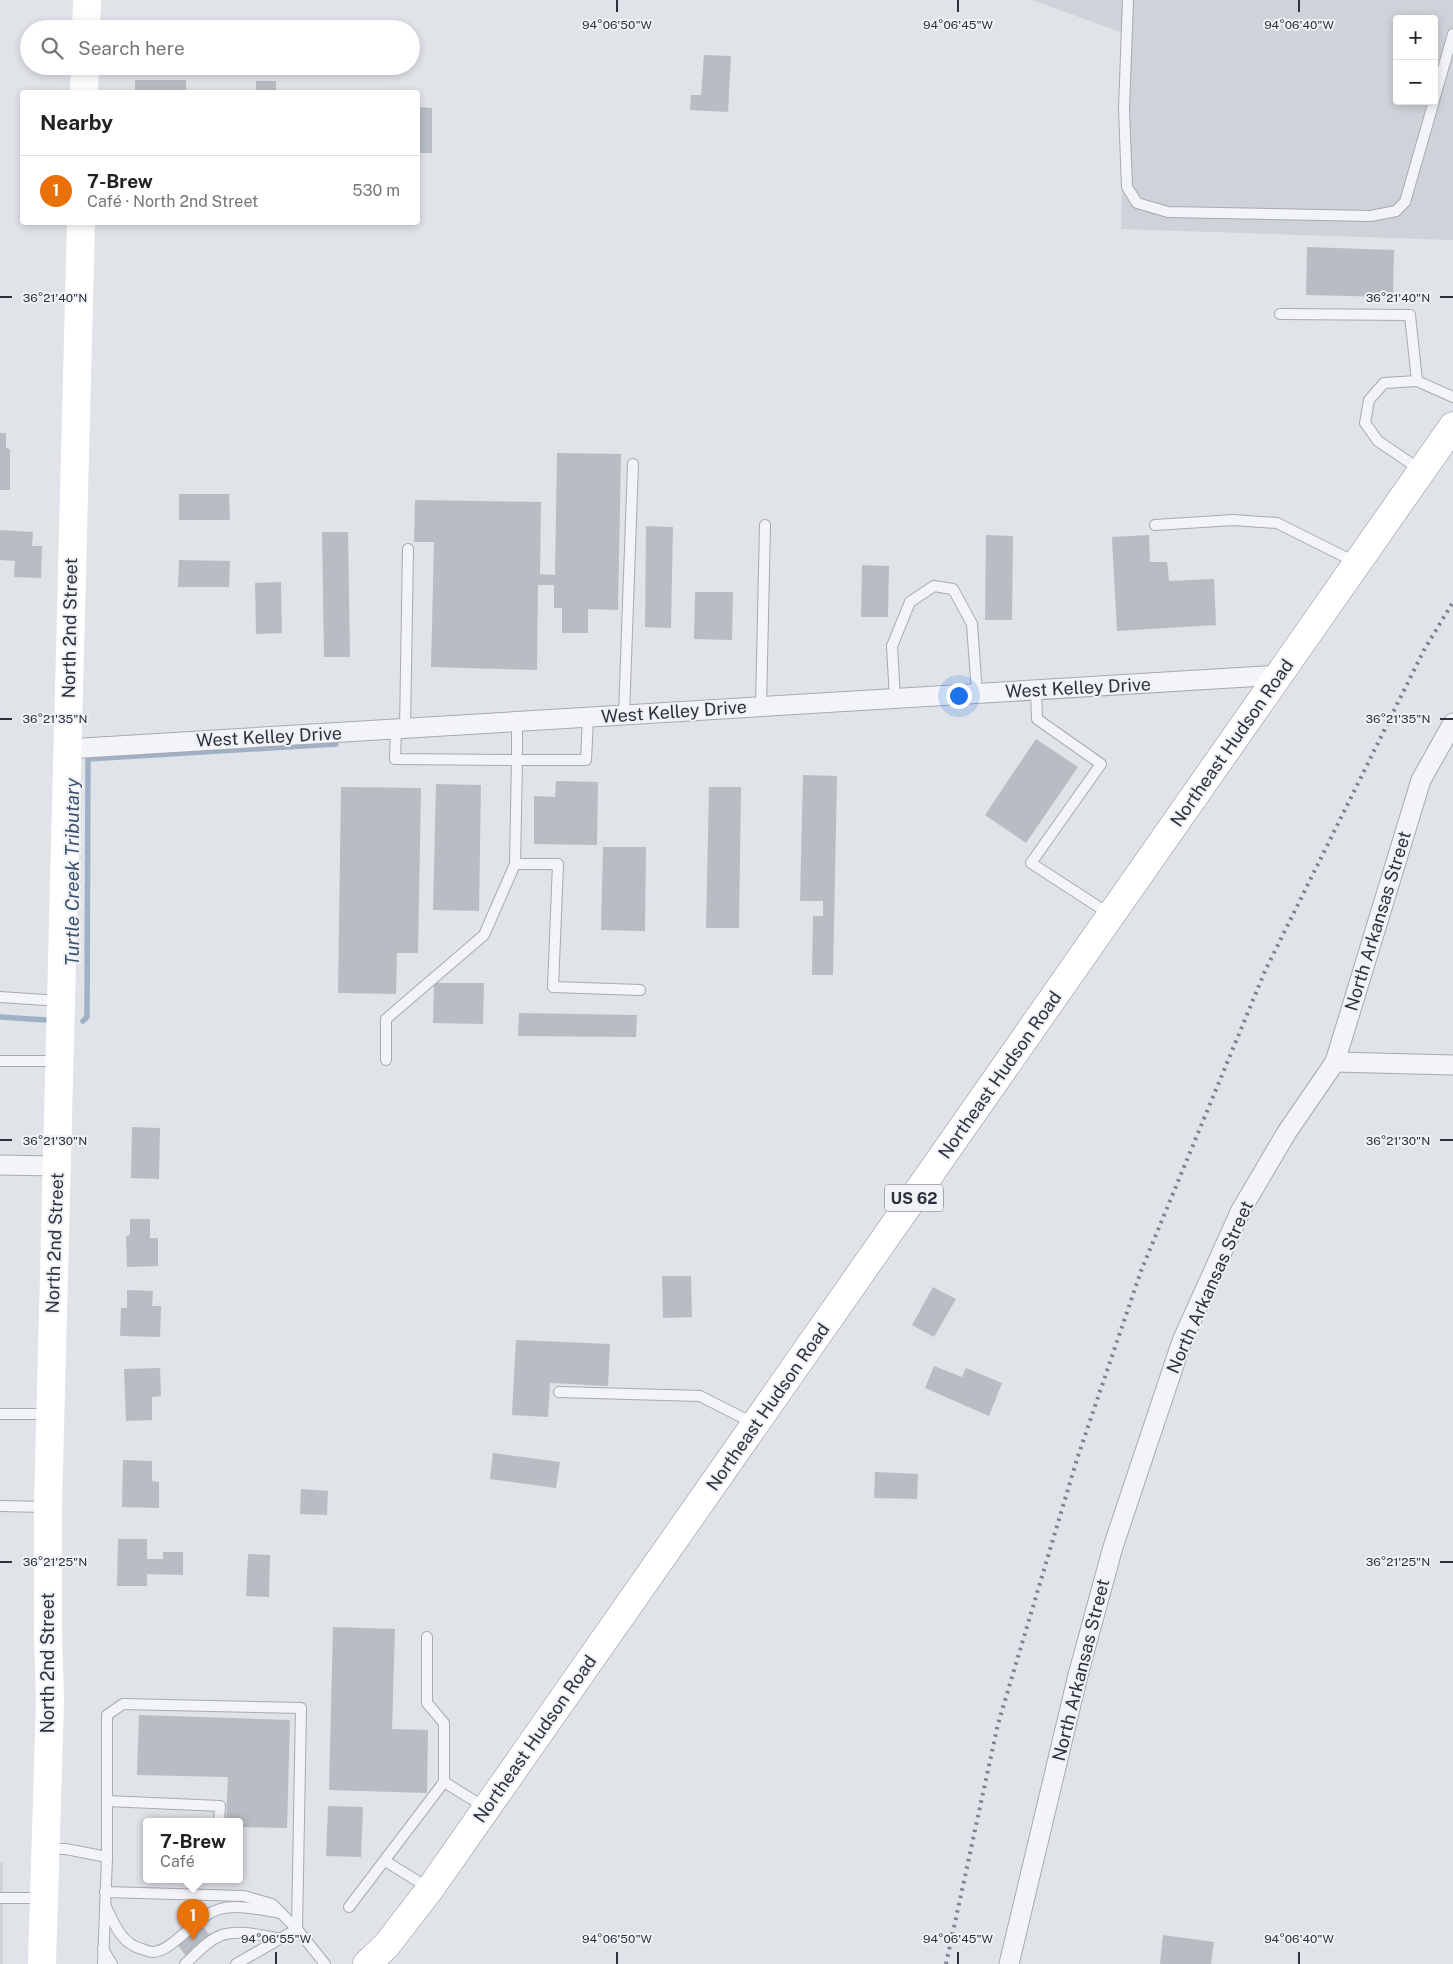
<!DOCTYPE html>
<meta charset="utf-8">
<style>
body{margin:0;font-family:"Public Sans",sans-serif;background:#f6f6f6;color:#222}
.controls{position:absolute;right:15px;top:15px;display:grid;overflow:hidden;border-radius:5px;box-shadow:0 2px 8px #0003}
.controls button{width:45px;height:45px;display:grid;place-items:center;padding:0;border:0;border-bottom:1px solid #e0e0e0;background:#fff;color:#222;font:25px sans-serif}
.you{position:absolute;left:958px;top:695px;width:18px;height:18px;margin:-12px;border:4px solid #fff;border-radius:50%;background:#1a73e8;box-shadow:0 0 0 8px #1a73e833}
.badge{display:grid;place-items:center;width:32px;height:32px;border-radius:50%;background:#c05263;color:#fff;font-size:16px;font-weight:700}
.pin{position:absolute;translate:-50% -41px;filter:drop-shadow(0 1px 2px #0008)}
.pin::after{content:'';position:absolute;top:26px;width:18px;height:15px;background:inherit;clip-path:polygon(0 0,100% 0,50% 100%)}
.popup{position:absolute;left:143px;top:1818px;width:100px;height:65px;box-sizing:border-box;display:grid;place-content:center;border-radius:5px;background:#fff;filter:drop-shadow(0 1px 4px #0005);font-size:16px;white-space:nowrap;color:#767676}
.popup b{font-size:19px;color:#222}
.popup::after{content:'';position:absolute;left:50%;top:100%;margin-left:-10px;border:10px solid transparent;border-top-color:#fff}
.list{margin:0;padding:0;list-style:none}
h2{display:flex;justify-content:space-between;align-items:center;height:65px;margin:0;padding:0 20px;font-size:21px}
h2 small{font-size:16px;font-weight:400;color:#767676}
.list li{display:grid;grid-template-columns:32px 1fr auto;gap:15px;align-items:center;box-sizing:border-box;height:70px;padding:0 20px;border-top:1px solid #e0e0e0}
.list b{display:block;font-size:19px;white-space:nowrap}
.list p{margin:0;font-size:16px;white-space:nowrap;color:#767676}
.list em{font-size:16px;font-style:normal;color:#767676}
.icon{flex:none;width:28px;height:28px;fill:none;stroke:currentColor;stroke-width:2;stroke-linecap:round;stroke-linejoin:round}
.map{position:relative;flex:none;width:1453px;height:1964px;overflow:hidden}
.search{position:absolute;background:#fff;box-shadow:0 2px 8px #0003;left:20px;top:20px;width:400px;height:55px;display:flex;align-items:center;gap:12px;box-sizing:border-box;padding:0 18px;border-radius:28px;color:#767676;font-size:19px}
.panel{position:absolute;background:#fff;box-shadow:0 2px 8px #0003;left:20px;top:90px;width:400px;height:135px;border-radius:5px}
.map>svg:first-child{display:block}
.built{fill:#cfd2d9;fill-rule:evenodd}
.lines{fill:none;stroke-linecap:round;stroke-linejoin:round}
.stream{stroke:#9fb1c4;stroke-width:5.5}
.building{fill:#b8bdc4}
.service-casing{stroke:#a6aab2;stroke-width:12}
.minor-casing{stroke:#a6aab2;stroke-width:21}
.trunk-casing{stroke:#89919d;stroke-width:29}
.service{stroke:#f3f4f7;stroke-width:10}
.minor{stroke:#f3f4f7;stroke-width:19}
.secondary{stroke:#fff;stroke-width:28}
.trunk{stroke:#fff;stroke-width:28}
.rail{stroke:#7b8390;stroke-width:4;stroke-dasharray:2.5 5;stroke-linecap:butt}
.ticks{fill:none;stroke:#2b323e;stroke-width:2}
.labels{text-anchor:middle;stroke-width:4;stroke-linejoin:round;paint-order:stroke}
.shield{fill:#f0f2f5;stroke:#666c75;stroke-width:1}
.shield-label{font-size:16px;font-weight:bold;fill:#2b323e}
.street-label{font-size:18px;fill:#2b323e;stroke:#f0f2f5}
.water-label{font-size:19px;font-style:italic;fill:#39506d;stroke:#f0f2f5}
.ticks-label{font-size:12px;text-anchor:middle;fill:#2b323e;stroke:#f0f2f5;stroke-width:4;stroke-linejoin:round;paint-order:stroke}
</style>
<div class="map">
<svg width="1453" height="1964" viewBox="0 0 1453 1964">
<rect width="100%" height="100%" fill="#e0e3e8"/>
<g class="built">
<path d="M1032 0H1453V240L1121 229 1126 34ZM1397 19H1434V101H1397Z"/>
<rect x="0" y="1863" width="3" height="101"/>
</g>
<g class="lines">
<g class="stream">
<polyline points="0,1017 46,1020"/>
<polyline points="83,1021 87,1017 88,759 336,744"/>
</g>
</g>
<g class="building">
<polygon points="704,55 731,56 728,112 690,110 691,95 701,95"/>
<rect x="135" y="80" width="51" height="12"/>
<rect x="256" y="81" width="20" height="11"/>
<polygon points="418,107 432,108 432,153 418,153"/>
<polygon points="1307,247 1394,250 1393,297 1306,295"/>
<polygon points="0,433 6,433 6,448 10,449 10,490 0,490"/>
<polygon points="557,453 621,454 618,610 588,609 588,633 562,633 562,608 554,608 554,585 538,585 537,670 431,667 434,542 414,542 415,500 541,502 540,574 555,575"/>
<polygon points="179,494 229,494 230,520 179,520"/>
<polygon points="646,526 673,527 671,628 645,627"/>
<polygon points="0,530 33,532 32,546 42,546 41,578 14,577 15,561 0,560"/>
<polygon points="322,532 348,532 350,657 324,657"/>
<polygon points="986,535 1013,536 1012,620 985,620"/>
<polygon points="1149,535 1150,562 1167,562 1169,581 1214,579 1216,625 1117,631 1112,537"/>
<polygon points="179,560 230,561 229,587 178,587"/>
<polygon points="862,565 889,566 888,617 861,617"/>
<polygon points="281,582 282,633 256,634 255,583"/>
<polygon points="695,592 733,592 732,640 694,639"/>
<polygon points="1036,739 1078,767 1026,843 985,815"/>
<polygon points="803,775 837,776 833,975 812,975 813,916 823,916 823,901 800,901"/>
<polygon points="556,781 598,782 597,845 534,844 534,796 555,797"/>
<polygon points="436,784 481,785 479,911 433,910"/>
<polygon points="341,787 421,788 418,953 397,953 396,994 338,993"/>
<polygon points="709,787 741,787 739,928 706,928"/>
<polygon points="603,847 646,847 645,931 601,930"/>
<polygon points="434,983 484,983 483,1024 433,1023"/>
<polygon points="519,1013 637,1015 636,1037 518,1036"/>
<polygon points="132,1127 160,1128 159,1179 131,1178"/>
<polygon points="130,1219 150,1219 150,1238 158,1238 158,1266 127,1267 126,1236 130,1235"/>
<polygon points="662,1276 691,1276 692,1317 663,1318"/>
<polygon points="933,1287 956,1299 934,1337 912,1325"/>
<polygon points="127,1290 153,1291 152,1306 161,1306 160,1337 120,1336 121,1308 127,1308"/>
<polygon points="516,1340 610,1344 608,1386 550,1383 548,1417 512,1415"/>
<polygon points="934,1366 962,1377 966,1368 1002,1383 989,1416 925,1388"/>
<polygon points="160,1368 161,1396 152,1397 152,1420 126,1421 124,1369"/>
<polygon points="493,1453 560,1462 556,1488 490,1479"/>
<polygon points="123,1460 152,1461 152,1481 159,1482 159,1508 122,1507"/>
<polygon points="875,1472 918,1474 917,1499 874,1498"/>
<polygon points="301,1489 328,1491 327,1515 300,1514"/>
<polygon points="118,1539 147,1539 147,1559 163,1559 163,1552 183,1552 183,1575 147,1574 147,1586 117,1586"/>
<polygon points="248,1554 270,1555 269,1597 246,1596"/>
<polygon points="333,1627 395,1629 392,1729 428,1730 427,1793 329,1790"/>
<polygon points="139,1715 290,1720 287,1828 239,1827 239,1821 226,1821 228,1777 137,1775"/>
<polygon points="328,1806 363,1807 361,1857 326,1856"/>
<polygon points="200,1924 210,1935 186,1956 177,1944"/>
<polygon points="1163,1935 1214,1942 1211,1964 1160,1964"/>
</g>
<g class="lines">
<g class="service-casing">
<g id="service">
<polyline points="1128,0 1124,109 1127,187 1137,203 1168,212 1371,216 1396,211 1405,202 1434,101"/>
<polyline points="1434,100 1453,34"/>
<polyline points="1280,314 1410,315 1417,381"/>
<polyline points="1422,471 1378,441 1365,423 1369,400 1384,383 1417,381 1453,397"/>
<polyline points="1155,525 1233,520 1277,523 1357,563"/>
<polyline points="1036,690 1037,719 1101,764 1031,863 1111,915"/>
<polyline points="895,699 892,646 910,602 934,586 953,589 972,624 977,694"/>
<polyline points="761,707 765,525"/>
<polyline points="624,715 633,464"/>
<polyline points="588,718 586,760 517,760 515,864 558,864 553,987 640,990"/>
<polyline points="405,728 408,549"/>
<polyline points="396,729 395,759 517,760 517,722"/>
<polyline points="0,997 60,1001"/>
<polyline points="386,1060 386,1019 484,935 515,864"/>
<polyline points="0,1061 59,1061"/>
<polyline points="559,1392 700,1396 755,1424"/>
<polyline points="0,1414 49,1414"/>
<polyline points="0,1506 46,1507"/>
<polyline points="444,1782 486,1808"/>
<polyline points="107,1801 220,1806 219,1821"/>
<polyline points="46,1849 66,1849 107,1857 103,1964"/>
<polyline points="107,1857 107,1715 123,1704 301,1708 297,1929 236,1964"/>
<polyline points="385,1861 429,1888"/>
<polyline points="105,1892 244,1896 272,1904 297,1929 325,1964"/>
<polyline points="0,1898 44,1898"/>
<path d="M105 1905C114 1923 121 1944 142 1949 145 1950 150 1952 153 1952 174 1951 196 1915 220 1909 238 1904 262 1910 281 1913"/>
<polyline points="349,1907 444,1782 444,1723 427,1703 427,1637"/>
<polyline points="103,1949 112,1964"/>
<path d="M185 1964C196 1954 208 1940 222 1935 239 1929 264 1936 281 1939"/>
</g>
</g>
<g class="minor-casing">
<g id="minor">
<polyline points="67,749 1280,675"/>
<polyline points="1335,1062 1453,1065"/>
<polyline points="0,1165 57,1166"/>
<polyline points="1009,1964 1078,1675 1113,1547 1182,1341 1241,1210 1287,1132 1335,1062 1421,780 1453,723"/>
</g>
</g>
<g class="trunk-casing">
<polyline id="trunk" points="367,1964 386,1946 430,1889 1453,426"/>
</g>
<use href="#service" class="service"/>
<use href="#minor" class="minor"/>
<g class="secondary">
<polyline points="86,29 87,0"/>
<polyline points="84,92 85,66"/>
<polyline points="42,1964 50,1701 48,1632 48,1507 81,222"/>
</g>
<use href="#trunk" class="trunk"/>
<polyline class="rail" points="946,1964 998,1724 1077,1459 1141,1271 1265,971 1424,650 1453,602"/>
</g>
<path class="ticks" d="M617 0V12M958 0V12M1299 0V12M0 297H12M1440 297H1453M0 719H12M1440 719H1453M0 1140H12M1440 1140H1453M0 1562H12M1440 1562H1453M276 1952V1964M617 1952V1964M958 1952V1964M1299 1952V1964"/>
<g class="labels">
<rect class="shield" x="885" y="1184.5" width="58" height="27" rx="4"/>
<g class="shield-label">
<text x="914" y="1204">US 62</text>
</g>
<g class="street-label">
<text transform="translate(70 628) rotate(-89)" y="6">North 2nd Street</text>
<text transform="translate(1078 688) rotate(-3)" y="6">West Kelley Drive</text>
<text transform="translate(674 712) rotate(-4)" y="6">West Kelley Drive</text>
<text transform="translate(269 737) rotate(-3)" y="6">West Kelley Drive</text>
<text transform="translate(1232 743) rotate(-55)" y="6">Northeast Hudson Road</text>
<text transform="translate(1378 921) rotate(-73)" y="6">North Arkansas Street</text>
<text transform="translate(1000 1075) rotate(-55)" y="6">Northeast Hudson Road</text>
<text transform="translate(55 1243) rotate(-88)" y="6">North 2nd Street</text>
<text transform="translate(1210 1287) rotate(-66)" y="6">North Arkansas Street</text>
<text transform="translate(768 1407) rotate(-55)" y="6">Northeast Hudson Road</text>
<text transform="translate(48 1663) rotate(-90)" y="6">North 2nd Street</text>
<text transform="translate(1081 1670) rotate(-76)" y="6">North Arkansas Street</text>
<text transform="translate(535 1739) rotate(-55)" y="6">Northeast Hudson Road</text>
</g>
<g class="water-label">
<text transform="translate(72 872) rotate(-90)" y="7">Turtle Creek Tributary</text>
</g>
</g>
<g class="ticks-label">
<text x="617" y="29">94°06'50"W</text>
<text x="958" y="29">94°06'45"W</text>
<text x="1299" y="29">94°06'40"W</text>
<text x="55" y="302">36°21'40"N</text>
<text x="1398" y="302">36°21'40"N</text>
<text x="55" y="723">36°21'35"N</text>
<text x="1398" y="723">36°21'35"N</text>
<text x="55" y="1145">36°21'30"N</text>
<text x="1398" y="1145">36°21'30"N</text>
<text x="55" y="1566">36°21'25"N</text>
<text x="1398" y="1566">36°21'25"N</text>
<text x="276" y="1943">94°06'55"W</text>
<text x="617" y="1943">94°06'50"W</text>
<text x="958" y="1943">94°06'45"W</text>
<text x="1299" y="1943">94°06'40"W</text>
</g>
</svg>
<div class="controls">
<button>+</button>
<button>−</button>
</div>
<div class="you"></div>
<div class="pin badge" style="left:193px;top:1940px;background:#e8710a">1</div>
<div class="popup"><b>7-Brew</b>Café</div>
<div class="search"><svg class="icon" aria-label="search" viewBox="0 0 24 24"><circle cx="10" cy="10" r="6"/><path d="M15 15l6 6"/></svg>Search here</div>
<section class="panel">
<h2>Nearby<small></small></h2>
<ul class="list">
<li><span class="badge" style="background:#e8710a">1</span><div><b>7-Brew</b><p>Café · North 2nd Street</p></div><em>530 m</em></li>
</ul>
</section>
</div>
